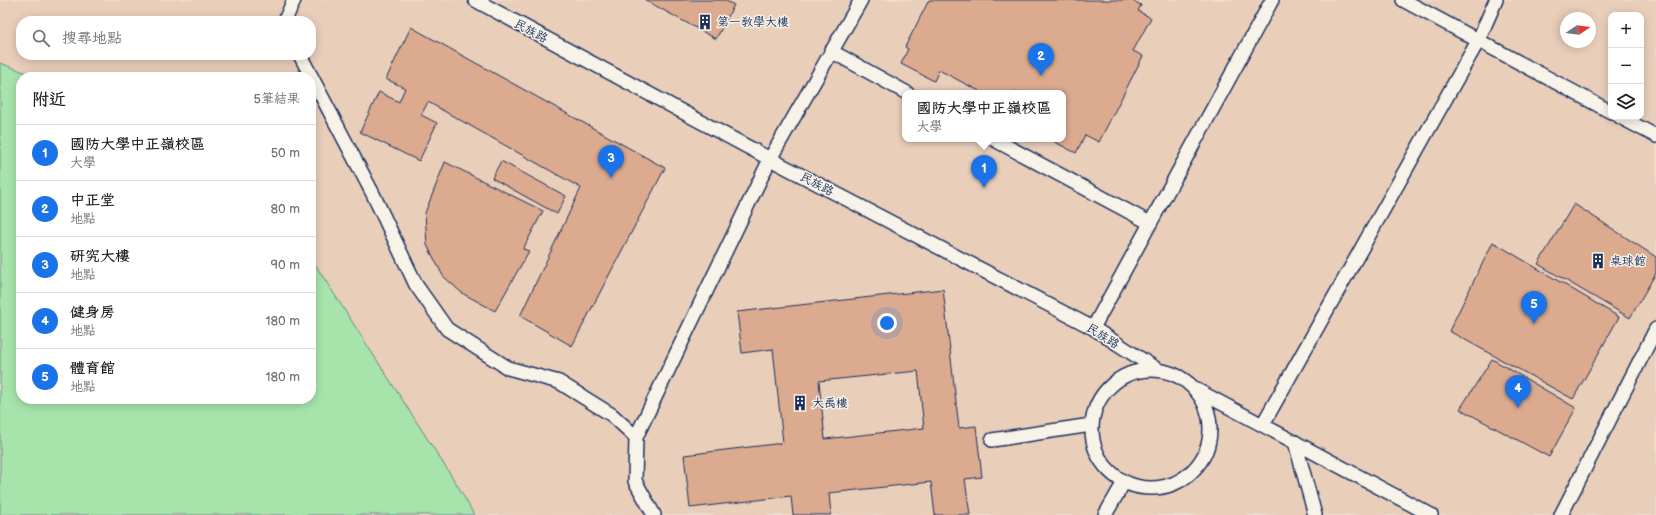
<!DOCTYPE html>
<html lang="zh-TW">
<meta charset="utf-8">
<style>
body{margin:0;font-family:"Balsamiq Sans","LXGW WenKai TC",sans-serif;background:#f2f2f2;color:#202124}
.controls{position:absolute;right:12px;top:12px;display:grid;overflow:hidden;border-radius:8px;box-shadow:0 2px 10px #0003}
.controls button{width:36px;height:36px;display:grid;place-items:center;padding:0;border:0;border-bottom:1px solid #e0e0e0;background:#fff;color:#202124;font:20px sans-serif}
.compass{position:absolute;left:1560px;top:12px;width:36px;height:36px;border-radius:50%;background:#fff;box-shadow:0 2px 10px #0003;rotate:77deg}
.you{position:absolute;left:887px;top:323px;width:14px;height:14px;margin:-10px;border:3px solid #fff;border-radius:50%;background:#1a73e8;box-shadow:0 0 0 6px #1a73e833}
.badge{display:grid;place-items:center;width:26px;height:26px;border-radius:50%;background:#1a73e8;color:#fff;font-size:13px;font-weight:700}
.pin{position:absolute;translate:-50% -33px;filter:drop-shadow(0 1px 2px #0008)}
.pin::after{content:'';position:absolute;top:21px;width:14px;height:12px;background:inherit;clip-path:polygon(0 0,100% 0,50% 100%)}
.popup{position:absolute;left:902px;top:90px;width:164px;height:52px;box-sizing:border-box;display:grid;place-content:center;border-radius:8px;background:#fff;filter:drop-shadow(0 1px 3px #0005);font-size:13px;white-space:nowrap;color:#757577}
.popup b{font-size:15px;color:#202124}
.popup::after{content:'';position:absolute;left:50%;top:100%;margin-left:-8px;border:8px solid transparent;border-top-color:#fff}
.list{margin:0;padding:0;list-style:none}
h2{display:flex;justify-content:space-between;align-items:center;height:52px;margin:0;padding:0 16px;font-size:17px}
h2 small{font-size:13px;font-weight:400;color:#757577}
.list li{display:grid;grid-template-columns:26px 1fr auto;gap:12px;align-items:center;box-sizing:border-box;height:56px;padding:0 16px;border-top:1px solid #e0e0e0}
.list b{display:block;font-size:15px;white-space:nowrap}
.list p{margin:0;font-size:13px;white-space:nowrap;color:#757577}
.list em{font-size:13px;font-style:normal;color:#757577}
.icon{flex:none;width:22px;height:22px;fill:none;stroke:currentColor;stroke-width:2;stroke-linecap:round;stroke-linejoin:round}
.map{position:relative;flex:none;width:1656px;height:515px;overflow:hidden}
.search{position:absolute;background:#fff;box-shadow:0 2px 10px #0003;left:16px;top:16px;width:300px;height:44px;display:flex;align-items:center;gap:10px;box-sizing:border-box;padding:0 14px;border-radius:16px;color:#757577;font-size:15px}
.panel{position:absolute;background:#fff;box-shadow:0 2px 10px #0003;left:16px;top:72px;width:300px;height:332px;border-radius:16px}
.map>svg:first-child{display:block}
.built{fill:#e9ceba;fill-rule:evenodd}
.green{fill:#a7e4ab;stroke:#618a84}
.building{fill:#dcaa8e;stroke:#1b2f5e;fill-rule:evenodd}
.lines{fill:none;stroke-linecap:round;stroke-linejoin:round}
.service-casing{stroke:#1b2f5e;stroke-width:16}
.service{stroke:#f7f3e8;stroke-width:13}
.labels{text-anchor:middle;stroke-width:3;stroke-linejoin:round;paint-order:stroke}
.poi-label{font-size:12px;fill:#1b2f5e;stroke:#f7f3e8;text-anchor:start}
.street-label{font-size:12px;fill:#1b2f5e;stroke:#f7f3e8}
</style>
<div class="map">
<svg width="1656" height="515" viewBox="0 0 1656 515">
<rect width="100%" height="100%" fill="#efddcd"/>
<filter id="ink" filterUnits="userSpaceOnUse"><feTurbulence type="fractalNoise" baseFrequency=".025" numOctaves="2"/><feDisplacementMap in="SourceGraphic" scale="8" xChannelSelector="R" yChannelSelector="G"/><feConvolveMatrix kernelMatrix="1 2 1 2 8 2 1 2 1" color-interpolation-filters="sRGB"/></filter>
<g filter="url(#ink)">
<path class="built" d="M0 0H1656V515H474L461 491 311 258V77H37L0 63ZM1611 15H1641V117H1611ZM1566 18H1590V42H1566ZM21 21H311V55H21ZM905 93H1063V139H905Z"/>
<polygon class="green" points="0,63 37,77 21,77 21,399 311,399 311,258 461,491 474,515 0,515"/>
<g class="building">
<polygon points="645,0 724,0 734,5 716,39"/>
<polygon points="929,0 1131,0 1141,5 1138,11 1151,18 1133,51 1143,56 1099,142 1085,135 1076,153 1049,139 1063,139 1063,93 983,93 939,70 934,81 901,64 908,49 905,47"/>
<polygon points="411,27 665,168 572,346 520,316 581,188 428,102 421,115 437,123 419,161 360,132 379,92 399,102 405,88 386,79"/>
<polygon points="501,161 566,196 557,214 492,178"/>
<polygon points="445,162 543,211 523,249 529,251 495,311 462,293 443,276 427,245 425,213"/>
<polygon points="1574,204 1656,257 1656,273 1630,318 1538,264"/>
<polygon points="1493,242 1619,317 1573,399 1449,331"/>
<path d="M943 289 959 428 976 426 982 477 965 479 970 515H935L931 482 829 493 831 515H793L791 496 690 508 684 455 783 443 773 349 742 353 737 312ZM918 371 924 428 825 439 819 381Z"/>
<polygon points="1492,359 1576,408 1549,457 1460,409"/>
</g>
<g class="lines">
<g class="service-casing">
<g id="service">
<polyline points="475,0 770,159 1093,328 1158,370"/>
<polyline points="1403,0 1611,112"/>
<polyline points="287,21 286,18 294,0"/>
<polyline points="831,51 907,93"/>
<polyline points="300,55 373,194 416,285 447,329 508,368 559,382 612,415 636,437"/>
<polyline points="1620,117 1656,136"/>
<polyline points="993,139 1150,223"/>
<polyline points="1093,328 1272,0"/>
<circle cx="1151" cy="429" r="59"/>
<polyline points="1195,389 1431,515"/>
<polyline points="1263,424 1478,41 1496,0"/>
<polyline points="992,440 1091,425"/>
<polyline points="1295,442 1315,515"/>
<polyline points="654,515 635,481 636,437 770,159 861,0"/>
<polyline points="1105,515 1124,482"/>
<polyline points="1561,515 1656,329"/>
</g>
</g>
<use href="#service" class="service"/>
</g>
</g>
<defs>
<g id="building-bare" transform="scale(1.2)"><path d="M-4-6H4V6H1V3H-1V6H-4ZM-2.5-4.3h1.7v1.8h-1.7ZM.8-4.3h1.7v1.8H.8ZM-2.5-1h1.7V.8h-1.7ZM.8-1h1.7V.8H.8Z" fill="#1b2f5e" stroke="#f7f3e8" stroke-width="2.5" paint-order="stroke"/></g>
</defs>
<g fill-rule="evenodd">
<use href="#building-bare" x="705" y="22"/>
<use href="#building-bare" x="1598" y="261"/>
<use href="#building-bare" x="800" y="403"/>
</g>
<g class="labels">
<g class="poi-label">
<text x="717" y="26">第一教學大樓</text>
<text x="1610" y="265">桌球館</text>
<text x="812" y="407">大禹樓</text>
</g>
<g class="street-label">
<text transform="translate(531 31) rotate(28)" y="4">民族路</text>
<text transform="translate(817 184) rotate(28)" y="4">民族路</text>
<text transform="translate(1103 336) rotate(32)" y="4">民族路</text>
</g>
</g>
</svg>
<div class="controls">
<button>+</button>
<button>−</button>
<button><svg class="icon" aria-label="layers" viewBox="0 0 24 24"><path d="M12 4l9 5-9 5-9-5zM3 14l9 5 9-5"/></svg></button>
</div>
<svg class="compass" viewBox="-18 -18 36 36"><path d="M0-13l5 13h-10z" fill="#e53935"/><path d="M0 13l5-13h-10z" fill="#757577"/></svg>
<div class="you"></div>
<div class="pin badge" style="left:984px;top:188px">1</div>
<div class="popup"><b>國防大學中正嶺校區</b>大學</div>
<div class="pin badge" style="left:1041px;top:76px">2</div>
<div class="pin badge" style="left:611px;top:178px">3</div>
<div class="pin badge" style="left:1518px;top:408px">4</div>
<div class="pin badge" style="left:1534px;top:324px">5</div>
<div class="search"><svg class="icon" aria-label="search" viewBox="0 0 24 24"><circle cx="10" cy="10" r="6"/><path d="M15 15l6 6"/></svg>搜尋地點</div>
<section class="panel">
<h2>附近<small>5筆結果</small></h2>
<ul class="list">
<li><span class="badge">1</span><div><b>國防大學中正嶺校區</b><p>大學</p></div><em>50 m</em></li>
<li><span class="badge">2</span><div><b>中正堂</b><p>地點</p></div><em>80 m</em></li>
<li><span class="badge">3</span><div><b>研究大樓</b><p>地點</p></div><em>90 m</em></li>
<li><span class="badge">4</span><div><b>健身房</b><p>地點</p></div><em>180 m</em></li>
<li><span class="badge">5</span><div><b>體育館</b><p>地點</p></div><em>180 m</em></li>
</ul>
</section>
</div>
